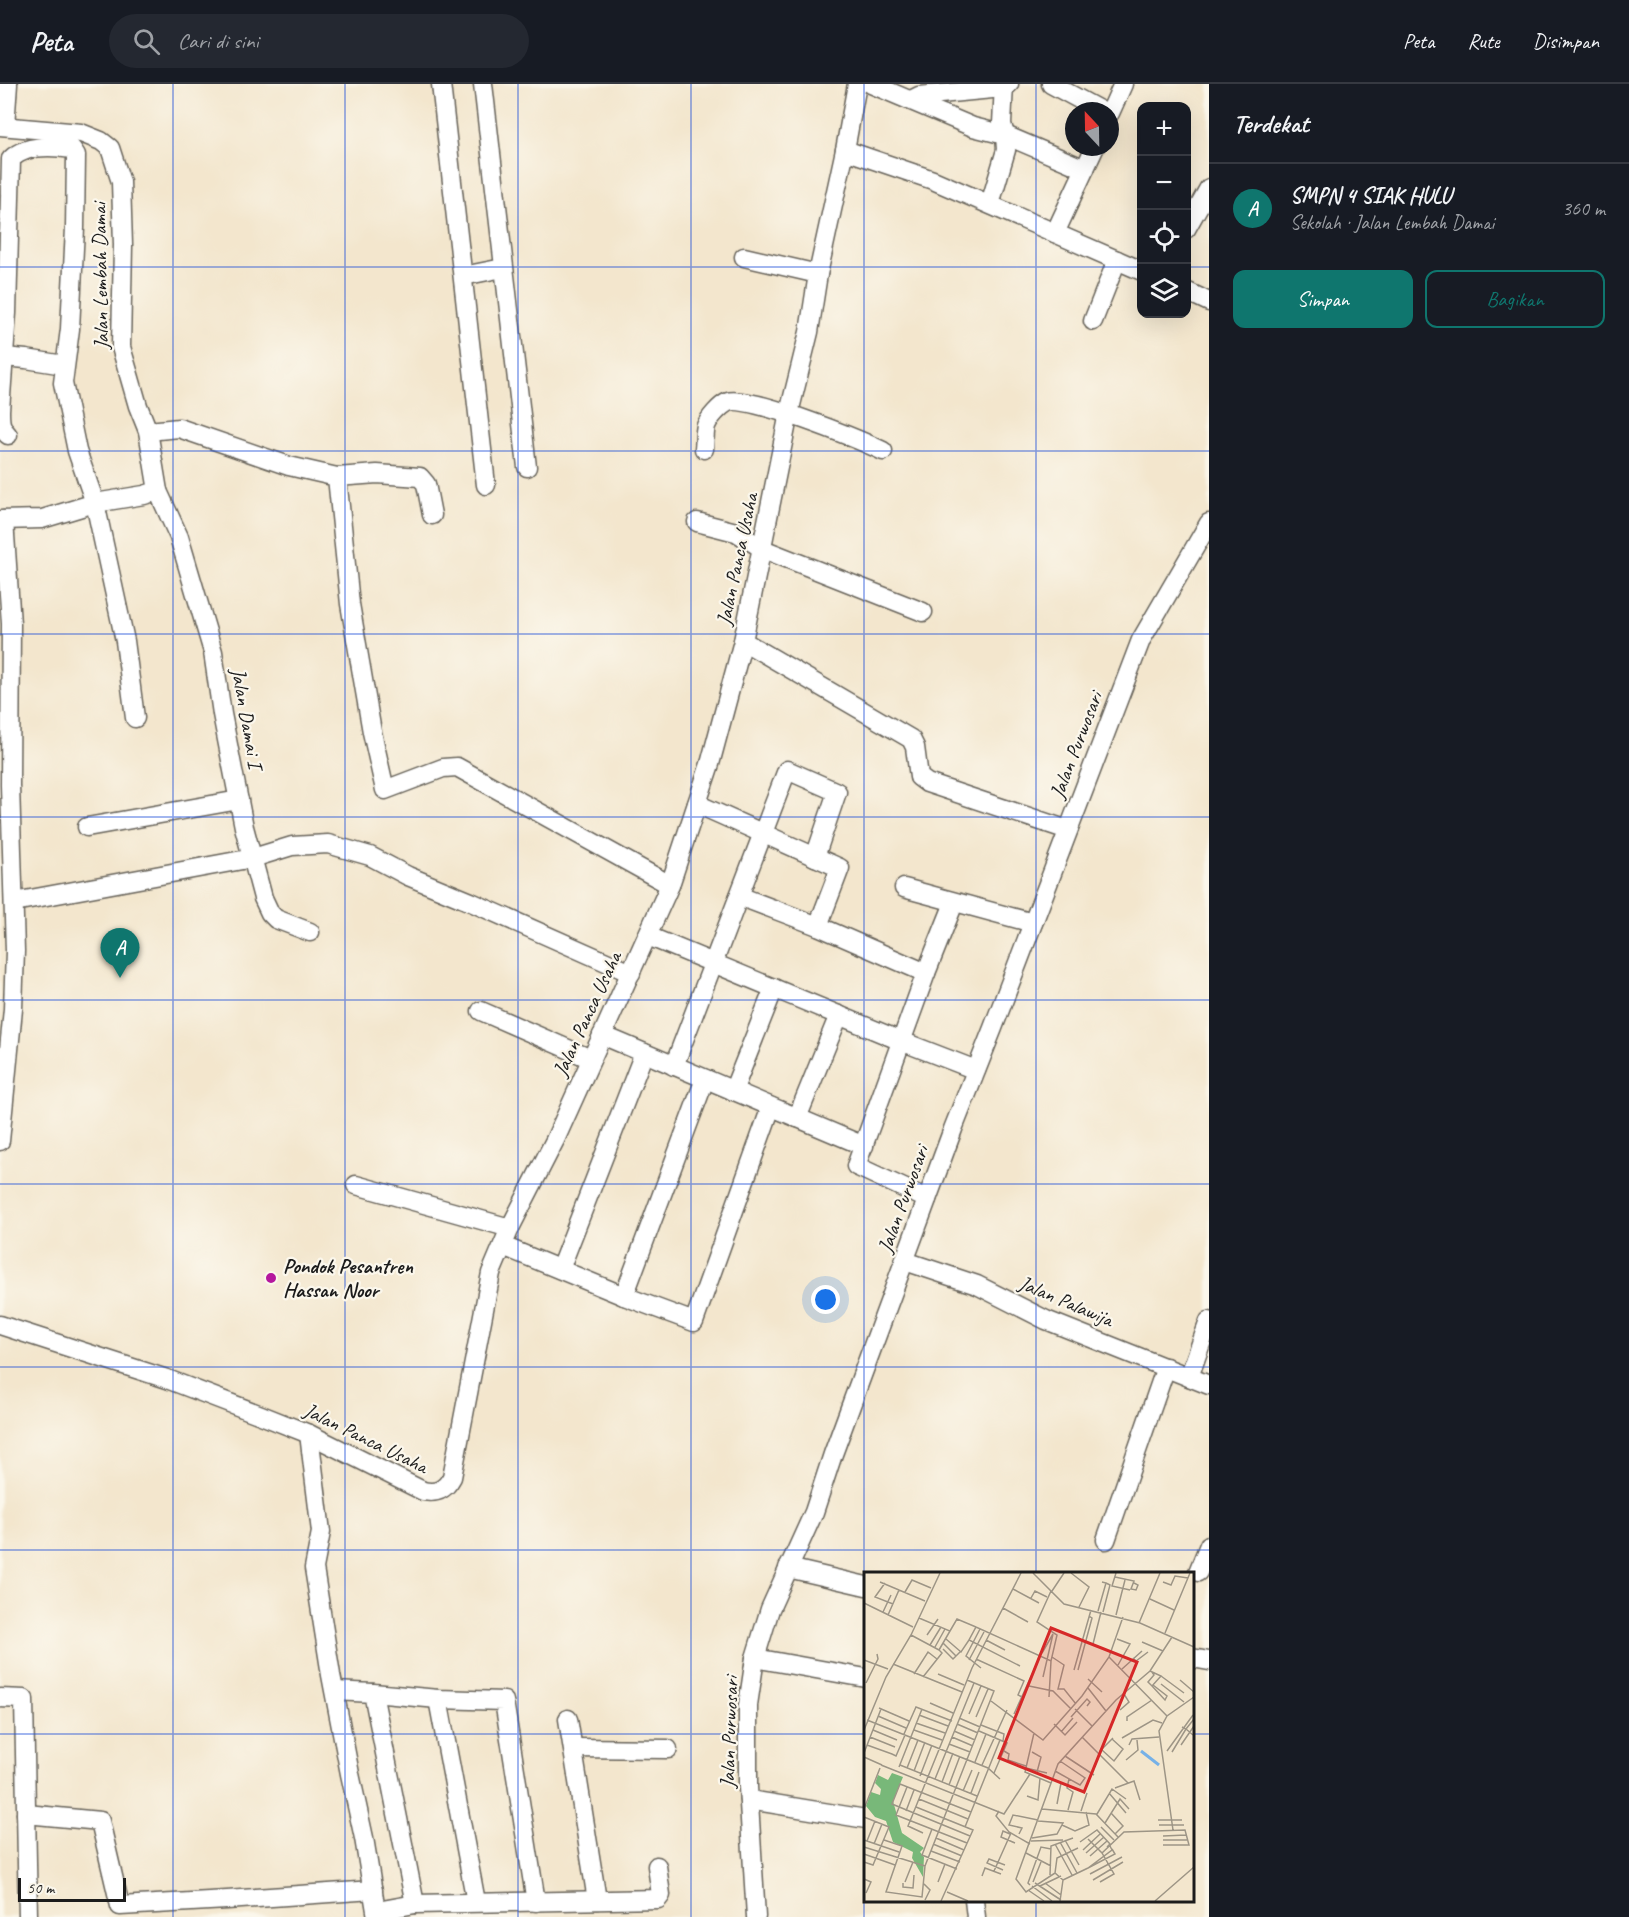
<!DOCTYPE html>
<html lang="id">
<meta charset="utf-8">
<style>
body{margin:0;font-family:Caveat,sans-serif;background:#242831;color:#f1f3f6}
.controls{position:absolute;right:18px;top:18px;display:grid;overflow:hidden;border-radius:12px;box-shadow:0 6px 24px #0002}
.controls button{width:54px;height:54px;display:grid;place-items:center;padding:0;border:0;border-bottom:2px solid #363941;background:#171b24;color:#f1f3f6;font:30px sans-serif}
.compass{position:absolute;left:1065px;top:18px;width:54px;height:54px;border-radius:50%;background:#171b24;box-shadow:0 6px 24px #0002;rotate:338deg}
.scale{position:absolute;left:18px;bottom:15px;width:108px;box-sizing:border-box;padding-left:6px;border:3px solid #1c1c1c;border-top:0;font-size:16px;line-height:21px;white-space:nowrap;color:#1c1c1c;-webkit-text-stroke:4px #fbf7ec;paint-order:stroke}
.you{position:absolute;left:826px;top:1216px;width:21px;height:21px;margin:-15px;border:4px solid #fff;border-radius:50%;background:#1a73e8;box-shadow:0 0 0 9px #1a73e833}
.badge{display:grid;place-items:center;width:39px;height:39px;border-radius:50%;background:#0f766e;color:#fff;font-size:20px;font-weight:700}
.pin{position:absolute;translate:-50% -50px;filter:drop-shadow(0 2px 3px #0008)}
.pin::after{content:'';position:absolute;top:32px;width:21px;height:18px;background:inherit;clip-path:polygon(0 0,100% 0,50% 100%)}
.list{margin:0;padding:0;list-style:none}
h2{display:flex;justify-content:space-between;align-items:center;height:78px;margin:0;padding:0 24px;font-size:26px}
h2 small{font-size:20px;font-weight:400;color:#9ea1a6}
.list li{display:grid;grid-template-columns:39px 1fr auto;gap:18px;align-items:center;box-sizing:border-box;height:90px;padding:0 24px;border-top:2px solid #363941}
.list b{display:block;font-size:22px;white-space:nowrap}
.list p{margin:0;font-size:20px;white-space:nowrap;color:#9ea1a6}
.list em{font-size:20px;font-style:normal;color:#9ea1a6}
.actions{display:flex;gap:12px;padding:18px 24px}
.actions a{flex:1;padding:14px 0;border:2px solid #0f766e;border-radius:12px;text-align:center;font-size:21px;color:#0f766e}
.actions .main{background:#0f766e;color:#fff}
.icon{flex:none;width:33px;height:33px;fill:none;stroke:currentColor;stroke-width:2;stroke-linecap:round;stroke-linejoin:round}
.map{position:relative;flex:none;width:1209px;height:1833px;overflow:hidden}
header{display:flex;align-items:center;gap:36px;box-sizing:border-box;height:84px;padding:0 30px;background:#171b24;border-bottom:2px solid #363941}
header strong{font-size:28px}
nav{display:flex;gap:33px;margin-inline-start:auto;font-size:21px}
.search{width:420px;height:54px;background:#242831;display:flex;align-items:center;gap:15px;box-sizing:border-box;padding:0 21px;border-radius:33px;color:#9ea1a6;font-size:22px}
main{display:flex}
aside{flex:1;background:#171b24}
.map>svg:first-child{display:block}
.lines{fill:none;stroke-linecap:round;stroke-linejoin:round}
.minor-casing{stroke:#67635a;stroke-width:21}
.minor{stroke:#fff;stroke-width:18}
.grid{fill:none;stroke:#1d4ed8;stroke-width:1.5;stroke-opacity:0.55}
.poi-dot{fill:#b5179e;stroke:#fbf7ec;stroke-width:2}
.labels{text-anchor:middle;stroke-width:4.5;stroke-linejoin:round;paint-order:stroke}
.street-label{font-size:21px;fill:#1c1c1c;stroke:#fbf7ec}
.poi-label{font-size:21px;font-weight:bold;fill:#1c1c1c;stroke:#fbf7ec;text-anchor:start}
.inset-river{fill:none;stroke:#76b1e7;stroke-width:3}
.inset-road{fill:none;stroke:#9d9586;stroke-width:1.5}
.view{fill:#d62828;fill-opacity:0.15;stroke:#d62828;stroke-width:3}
.inset-edge{fill:none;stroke:#1c1c1c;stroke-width:3}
</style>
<header>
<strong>Peta</strong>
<div class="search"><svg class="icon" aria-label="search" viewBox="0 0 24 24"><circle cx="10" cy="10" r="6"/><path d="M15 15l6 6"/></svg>Cari di sini</div>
<nav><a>Peta</a><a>Rute</a><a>Disimpan</a></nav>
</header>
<main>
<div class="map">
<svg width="1209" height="1833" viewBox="0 0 1209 1833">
<rect width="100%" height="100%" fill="#fbf7ec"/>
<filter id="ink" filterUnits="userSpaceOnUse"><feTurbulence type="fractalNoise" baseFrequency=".0167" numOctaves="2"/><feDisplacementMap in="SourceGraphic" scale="12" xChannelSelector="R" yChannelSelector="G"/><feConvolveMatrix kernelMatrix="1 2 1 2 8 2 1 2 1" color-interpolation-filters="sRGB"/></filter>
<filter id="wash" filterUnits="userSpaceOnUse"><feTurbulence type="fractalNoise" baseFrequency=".008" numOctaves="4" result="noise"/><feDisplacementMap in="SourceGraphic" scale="24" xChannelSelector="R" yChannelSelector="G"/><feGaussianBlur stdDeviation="1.35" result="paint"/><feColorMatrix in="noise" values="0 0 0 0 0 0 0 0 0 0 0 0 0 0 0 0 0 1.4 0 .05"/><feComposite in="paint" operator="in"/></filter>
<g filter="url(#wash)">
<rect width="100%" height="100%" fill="#f3e6cd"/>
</g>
<g filter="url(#ink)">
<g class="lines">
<g class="minor-casing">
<g id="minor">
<polyline points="441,0 486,401"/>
<polyline points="483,0 527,383"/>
<polyline points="871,0 973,43 1005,51 1085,85"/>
<polyline points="1051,0 1101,27"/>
<polyline points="911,16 919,12 1003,4 1009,0"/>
<polyline points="1110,29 1123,0"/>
<polyline points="0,42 81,49 101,57 110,64 121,98 123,161 121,263 138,322 148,347 158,407 144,411 95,419 42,435 0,436"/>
<polyline points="5,42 8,0"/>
<polyline points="845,66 933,96 1142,187"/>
<polyline points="990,120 1006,66 1005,51 1002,40 1004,0"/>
<polyline points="1186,145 1209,104"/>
<polyline points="1055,149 1095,63"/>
<polyline points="744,173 818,190"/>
<polyline points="463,192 503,184"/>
<polyline points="1186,207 1209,218"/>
<polyline points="1093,237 1117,176"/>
<polyline points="4,273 26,275 64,281"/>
<polyline points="148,347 179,344 289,382 337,393 350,520 372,648 385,706 443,684 457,683 670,801"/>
<path d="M8 351C0 343 0 337 0 326L7 229 11 75C26 60 53 62 72 65L76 71 75 144 70 245 63 299 77 367 95 419 125 557 135 634"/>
<path d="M704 365C705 358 704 349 706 342 709 334 720 322 728 318 748 310 860 356 883 367"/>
<polyline points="337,393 377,390 420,393 426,400 432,431"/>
<polyline points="158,407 179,453 213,568 222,630 244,743 263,814 270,829 276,835 310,848"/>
<polyline points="697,438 736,448 763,465 923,528"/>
<polyline points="743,557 911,655 915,663 919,693 927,699 1068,746"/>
<polyline points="697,720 840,784 818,842"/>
<polyline points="87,743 239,716"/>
<polyline points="904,804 1033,839"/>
<polyline points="739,812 818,842 926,889"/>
<polyline points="14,818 253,774 292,762 328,760 370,772 408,792 471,818 631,889"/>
<polyline points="648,852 901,957 976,986"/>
<polyline points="481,927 591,975"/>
<polyline points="602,951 864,1062"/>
<polyline points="674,982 787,686 837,708 815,773"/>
<polyline points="733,1007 774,904"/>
<polyline points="797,1034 839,931"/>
<polyline points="0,1057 13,925 15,867 10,701 11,540 4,436"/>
<polyline points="356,1101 510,1144"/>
<polyline points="927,1115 856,1082 926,889 954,819"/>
<polyline points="503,1162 624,1212 694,1238 771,1023"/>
<polyline points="905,1177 977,1201 1046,1236 1209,1301"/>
<polyline points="560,1185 644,969"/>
<polyline points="624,1212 705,995"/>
<path d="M0 1241 167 1295 261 1331 309 1350 423 1407C437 1410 445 1406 452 1393L491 1189 510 1144 555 1056 670 801 710 680 743 557 789 329 809 248 818 190 845 66 857 0"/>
<polyline points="1189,1293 1209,1237"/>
<polyline points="309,1350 321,1448 314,1484 331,1591 350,1690 364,1754 377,1833"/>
<polyline points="1106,1456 1166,1283"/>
<polyline points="788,1484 866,1502"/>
<polyline points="1198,1488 1209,1461"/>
<polyline points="755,1574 866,1594"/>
<polyline points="1192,1574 1209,1577"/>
<polyline points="335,1607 373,1609 415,1820"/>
<polyline points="373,1609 438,1615 504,1617 536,1818"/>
<polyline points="0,1614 24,1615 28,1833"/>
<polyline points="438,1615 476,1818"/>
<polyline points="568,1635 597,1816"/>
<polyline points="573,1664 668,1665"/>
<polyline points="749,1716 866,1735"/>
<polyline points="26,1730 100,1737 120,1822 227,1816 373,1806"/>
<polyline points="974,1816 976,1833"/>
<polyline points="377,1827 415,1820 658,1815 661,1811 657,1782"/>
<polyline points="756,1833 748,1703 748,1621 755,1574 770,1525 814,1428 833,1370 953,1045 993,944 1141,556 1209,439"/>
</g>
</g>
<use href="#minor" class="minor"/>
</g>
</g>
<path class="grid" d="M173 0V1833M345 0V1833M518 0V1833M691 0V1833M864 0V1833M1036 0V1490M0 183H1142M1186 183H1209M0 367H1209M0 550H1209M0 733H1209M0 916H1209M0 1100H1209M0 1283H1209M0 1466H1209M0 1650H866M1192 1650H1209M1036 1816V1833"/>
<circle class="poi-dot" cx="271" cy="1194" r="6"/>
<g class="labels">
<g class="street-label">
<text transform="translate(100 192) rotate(-91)" y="7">Jalan Lembah Damai</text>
<text transform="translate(737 475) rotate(-78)" y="7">Jalan Panca Usaha</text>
<text transform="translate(247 634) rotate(80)" y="7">Jalan Damai I</text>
<text transform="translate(1076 661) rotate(-69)" y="7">Jalan Purwosari</text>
<text transform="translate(587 930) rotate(-65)" y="7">Jalan Panca Usaha</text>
<text transform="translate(903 1115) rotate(-70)" y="7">Jalan Purwosari</text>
<text transform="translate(1066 1217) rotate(23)" y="7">Jalan Palawija</text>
<text transform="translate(366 1354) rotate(26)" y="7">Jalan Panca Usaha</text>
<text transform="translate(729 1648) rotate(-88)" y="7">Jalan Purwosari</text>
</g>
<g class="poi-label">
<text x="283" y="1189">Pondok Pesantren<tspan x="283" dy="24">Hassan Noor</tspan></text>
</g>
</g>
<g transform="translate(864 1488)">
<rect width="330" height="330" fill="#f3e6cd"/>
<path d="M28 201 39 205 29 229 38 261 60 276 56 280 60 285 59 305 48 286 49 280 29 270 22 249 11 245 2 234 7 220 16 223 17 217 11 211 14 203 24 208Z" fill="#78b879"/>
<path class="inset-river" d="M277 179 295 193"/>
<path class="inset-road" d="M169 1 200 32 276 51 330 75M207 1 225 15 215 35M252 1 248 14 266 18M251 5 270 9 267 17 272 18 274 13 270 11M16 10 35 18M299 10 307 13 311 4 324 6M21 11 11 25 29 32M149 17 175 31M188 19 200 1M41 20 48 8 67 16M167 26 171 19 183 25M286 27 310 38M0 31 49 55M139 36 164 50M234 39 242 11 238 10M19 40 27 23M239 40 246 13 242 11M24 43 35 18 61 29M252 43 261 8M55 46 86 59 75 78 78 81 59 105M275 51 296 1M116 57 102 84 117 96M86 59 93 47 112 55M301 61 326 1M47 63 75 78M63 63 74 47M82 67 97 80 105 68M253 67 266 72 254 93M122 68 141 78M278 70 299 79M79 71 92 84M229 72 237 40M66 73 77 55M71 75 81 57M79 77 89 87 96 80M178 81 189 62M188 85 200 93 194 117H200L212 132M245 85 303 144M269 86 272 89 284 80M112 87 160 109 154 123 160 126M0 88 24 97M105 88 120 60M29 92 98 120M156 94 105 68 112 55 187 89 193 63 173 50 187 19M258 97 278 79M210 98 227 38M214 98 228 46 225 44M286 99 297 104 288 114 284 110 290 103 288 100M50 102 64 80 73 87M74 102 100 113M297 104 320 121M179 105 189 62M224 107 238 120M316 108 330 120M2 111 14 87 13 82M297 112 320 130M165 114 189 119 207 137M288 114 301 128 303 124 289 113M224 116 242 139M185 125 187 89M127 129 179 168 218 124 245 85 259 45M66 131 89 141M15 136 45 149M211 137 228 154M256 138 265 130 260 122M105 142 117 114M150 142 175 87M55 143 84 154M14 144 42 156M112 145 124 117M207 145 223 127 226 130 223 134M95 146 116 155M3 148 124 196 136 207M263 149V145L288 128M52 151 81 161M93 152 114 161M190 152 201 163 213 150M117 153 140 162 139 169M0 158 22 105 47 63 76 1M9 158 33 168M50 158 78 168M90 159 111 168M115 159 143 171 130 201M197 160 209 146M170 161 161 200 187 211M40 162 52 135 88 149M329 163 322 157 330 147M6 165 31 175M88 165 109 174M218 165 264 211M258 166 289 148 298 151M85 172 106 180M3 173 28 182M265 173 268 167 295 165M317 173 330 154M238 178 250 189 259 177 248 167M140 179 145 182 144 188 162 194M236 179 249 166M303 179 329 143M168 180 177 185 173 200M308 180 322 157 318 155M0 181 17 137M28 182 32 184 41 163M201 184 230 203M0 185 18 193M262 188 274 178 273 168M111 190 122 162M17 193 140 242 166 202M36 193 113 224M118 193 143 138M35 195 58 137M43 196 54 168M162 196 183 201M50 199 61 170M191 199 216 213 221 206 196 189M56 204 68 173M71 207 110 111M78 210 89 181M85 213 96 184M43 215 32 243 103 271M251 216 270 209 276 228M99 219 108 198M107 221 115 200M245 221 262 241M163 224 174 228 176 206M55 227 104 247M193 232 197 211M52 235 109 258 77 329M0 237 16 196M178 237 232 242 254 265M204 238 209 220 203 216 205 207M42 239 50 218M135 239 132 244 145 260 166 272M217 239 223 221M247 241 259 254 251 262M233 242 248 217 262 227M0 245 25 255 9 293 0 290M294 248H318M241 251 256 227 265 237M198 253 211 259 225 253 222 240M295 253H320M101 255 136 168M237 255 250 268M68 257 58 283 93 297M309 258 295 159 303 144 330 125M59 261 44 254 108 96 157 1M146 262 139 259 137 265 151 271M155 262 158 256 145 253 149 243 174 248M106 264 28 232 36 212 107 240M299 264 322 263M72 266 100 278M168 266 193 262 199 251 174 249M224 267 238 281 250 302 236 310M0 268 35 280M20 268 38 274 22 320 58 325 61 294 130 119 103 108M201 268 215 293M299 268H323M3 269 11 249M167 269 199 268M196 270 213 301M216 270 233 258 246 272 243 275M10 272 18 252M69 272 98 284M191 272 208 303M0 275 61 294M219 278 236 262M67 279 96 290M162 281 187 294M222 281 240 265M238 281 260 260 321 258 325 273H299M0 282 31 293M226 284 243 269M224 296 251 282 248 277M139 298 123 291 125 287 141 293M130 299 147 261M191 301 193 286 214 276M226 302 258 285M186 303 187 274 209 266M118 304 121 296 137 302M0 307 7 310 2 321M199 308 191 301 162 320 152 307 194 192 252 128 286 99 308 65M199 308 224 296 248 278 246 274M229 308 259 290M41 310 49 290M74 310 81 292M169 310 177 290M39 311V315L49 316 50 303M59 311 66 318 61 328M171 311 197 328M181 311 197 323M166 313 164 311 177 275 187 277M168 314 188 329M176 314 197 304M164 318 180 329M83 320 104 329M196 329 199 308M291 329 330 295"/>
<path class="view" d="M187 56 273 90 220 220 135 186Z"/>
<rect width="330" height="330" class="inset-edge"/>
</g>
</svg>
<div class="controls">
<button>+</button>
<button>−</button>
<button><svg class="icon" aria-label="locate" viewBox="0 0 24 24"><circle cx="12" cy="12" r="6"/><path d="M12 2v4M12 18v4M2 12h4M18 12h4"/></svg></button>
<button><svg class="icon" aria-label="layers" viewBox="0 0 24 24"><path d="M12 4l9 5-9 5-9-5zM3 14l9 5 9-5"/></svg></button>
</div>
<svg class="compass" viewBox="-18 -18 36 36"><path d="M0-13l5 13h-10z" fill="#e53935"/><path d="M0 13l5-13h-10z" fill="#9ea1a6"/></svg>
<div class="scale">50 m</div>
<div class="you"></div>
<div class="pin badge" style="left:120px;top:894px">A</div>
</div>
<aside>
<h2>Terdekat<small></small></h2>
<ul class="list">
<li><span class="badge">A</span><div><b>SMPN 4 SIAK HULU</b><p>Sekolah · Jalan Lembah Damai</p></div><em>360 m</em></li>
</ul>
<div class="actions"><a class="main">Simpan</a><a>Bagikan</a></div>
</aside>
</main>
